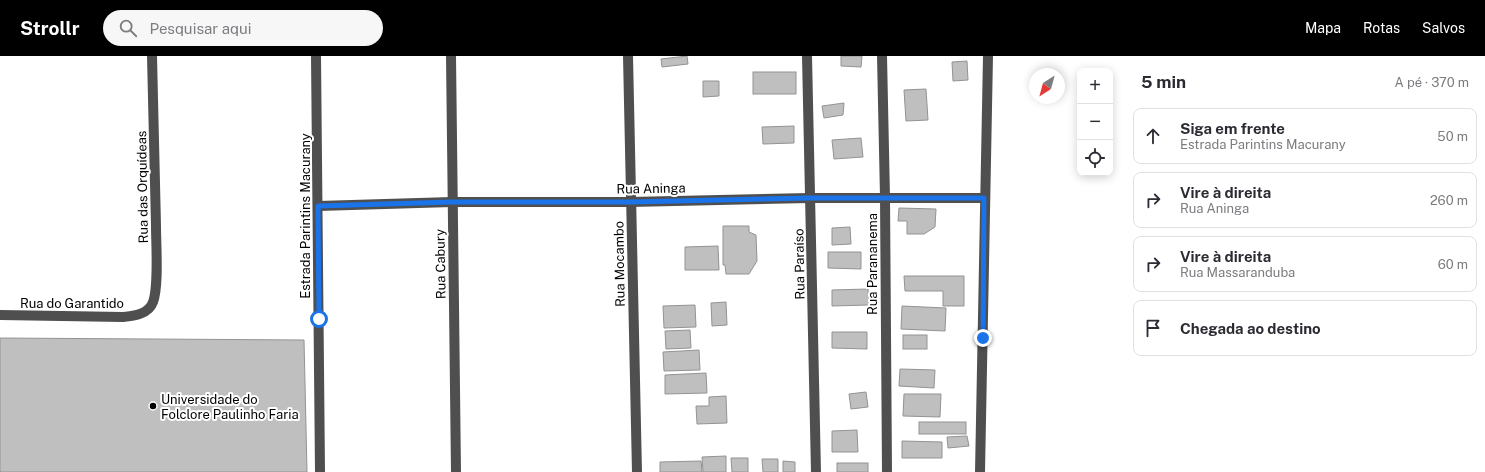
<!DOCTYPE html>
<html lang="pt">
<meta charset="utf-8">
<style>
body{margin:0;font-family:"Public Sans",sans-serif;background:#f7f7f7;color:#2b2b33}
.controls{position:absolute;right:12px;top:12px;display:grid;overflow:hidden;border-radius:8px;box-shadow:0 2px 10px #0003}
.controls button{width:36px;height:36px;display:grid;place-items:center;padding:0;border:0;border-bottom:1px solid #e1e1e2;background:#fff;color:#2b2b33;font:20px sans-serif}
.compass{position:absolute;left:1029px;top:12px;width:36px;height:36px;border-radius:50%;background:#fff;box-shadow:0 2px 10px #0003;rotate:216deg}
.stop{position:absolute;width:12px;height:12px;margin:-9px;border:3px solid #1a73e8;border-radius:50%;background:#fff}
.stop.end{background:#1a73e8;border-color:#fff;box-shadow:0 1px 4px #0008}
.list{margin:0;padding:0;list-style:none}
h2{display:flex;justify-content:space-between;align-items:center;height:52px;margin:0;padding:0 16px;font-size:17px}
h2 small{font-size:13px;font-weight:400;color:#7c7c81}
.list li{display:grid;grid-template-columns:26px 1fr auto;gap:12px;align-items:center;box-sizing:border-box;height:56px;margin:0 8px 8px;padding:0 8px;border:1px solid #e1e1e2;border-radius:8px}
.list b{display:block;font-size:15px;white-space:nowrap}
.list p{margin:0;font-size:13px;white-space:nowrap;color:#7c7c81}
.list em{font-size:13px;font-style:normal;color:#7c7c81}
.icon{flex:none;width:22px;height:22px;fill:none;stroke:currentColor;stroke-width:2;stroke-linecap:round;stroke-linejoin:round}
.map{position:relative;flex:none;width:1125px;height:416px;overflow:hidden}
header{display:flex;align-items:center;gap:24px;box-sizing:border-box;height:56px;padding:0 20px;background:#000;color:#fff}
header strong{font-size:19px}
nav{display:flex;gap:22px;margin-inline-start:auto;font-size:14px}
.search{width:280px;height:36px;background:#f7f7f7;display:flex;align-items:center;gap:10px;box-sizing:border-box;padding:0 14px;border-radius:22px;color:#7c7c81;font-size:15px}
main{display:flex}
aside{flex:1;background:#fff}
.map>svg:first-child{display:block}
.building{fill:#bfbfbf;stroke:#939393}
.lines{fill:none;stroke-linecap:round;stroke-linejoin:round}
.minor{stroke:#4f4f4f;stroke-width:10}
.route{stroke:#1a73e8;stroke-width:5}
.poi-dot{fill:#000;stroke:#fff;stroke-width:1.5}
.labels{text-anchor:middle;stroke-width:4;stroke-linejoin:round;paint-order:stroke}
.street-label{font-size:13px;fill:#000;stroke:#fff}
.poi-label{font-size:13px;fill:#000;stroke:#fff;text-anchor:start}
</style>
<header>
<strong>Strollr</strong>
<div class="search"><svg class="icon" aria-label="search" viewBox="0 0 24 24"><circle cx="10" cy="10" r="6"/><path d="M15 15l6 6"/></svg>Pesquisar aqui</div>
<nav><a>Mapa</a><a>Rotas</a><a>Salvos</a></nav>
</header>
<main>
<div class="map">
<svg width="1125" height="416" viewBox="0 0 1125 416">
<rect width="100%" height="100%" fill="#fff"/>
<g class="building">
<polygon points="687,0 688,8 662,11 661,3"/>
<polygon points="841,0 862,0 861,11 841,10"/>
<polygon points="967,5 968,24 953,25 952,6"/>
<rect x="753" y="16" width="43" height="22"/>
<polygon points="703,25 719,25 719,40 703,41"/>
<polygon points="926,33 928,64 906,65 904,34"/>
<polygon points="844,47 843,59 824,62 822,50"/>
<polygon points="794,70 794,87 763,88 762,71"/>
<polygon points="861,82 863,101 834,103 832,84"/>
<polygon points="899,152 936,153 935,171 924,178 907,178 907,165 898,165"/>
<polygon points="723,170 749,170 749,176 756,179 757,205 749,218 726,218 725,209 723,209"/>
<polygon points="850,171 851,188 832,189 832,172"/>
<polygon points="718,190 719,214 685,214 685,191"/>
<polygon points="828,196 861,196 861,213 828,212"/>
<polygon points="904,220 964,220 964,250 943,250 943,235 905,235"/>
<polygon points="868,233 869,249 832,250 832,234"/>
<polygon points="726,246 727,269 712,270 711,247"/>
<polygon points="695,249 696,271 664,272 663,250"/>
<polygon points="902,250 946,252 945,275 901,273"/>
<polygon points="690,274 691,292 666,293 665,275"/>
<polygon points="832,276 867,276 867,293 832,292"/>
<rect x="903" y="279" width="24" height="14"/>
<polygon points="0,282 304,284 307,416 0,416"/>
<polygon points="699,294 700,314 664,315 663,296"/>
<polygon points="900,313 935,314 934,332 899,330"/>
<polygon points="706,317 707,337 665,338 665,319"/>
<polygon points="866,336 868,351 851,353 849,338"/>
<polygon points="904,338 941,338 940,361 903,360"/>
<polygon points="726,340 727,367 697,368 696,350 709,350 709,341"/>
<rect x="919" y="366" width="47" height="12"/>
<polygon points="857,374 858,396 832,396 832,375"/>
<polygon points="967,380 969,390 948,392 947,381"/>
<polygon points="902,385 942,386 942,402 902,402"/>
<polygon points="726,400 726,416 703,416 702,401"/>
<polygon points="731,402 748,402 748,416 732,416"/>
<polygon points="762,403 778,403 778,416 763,416"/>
<polygon points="701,405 702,416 660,416 660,406"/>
<polygon points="783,405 795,406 795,416 783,416"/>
<rect x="837" y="407" width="31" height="9"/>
</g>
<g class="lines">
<g class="minor">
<polyline points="316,0 320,416"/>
<polyline points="451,0 456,416"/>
<polyline points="628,0 637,416"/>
<polyline points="807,0 816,416"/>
<polyline points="882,0 885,141 887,416"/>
<polyline points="318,150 452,146 630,146 810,142 984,142"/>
<path d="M0 259 123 261C134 260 149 258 153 246 159 230 156 189 156 170 155 113 153 57 152 0"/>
<polyline points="980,416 988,0"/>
</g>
</g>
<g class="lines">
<polyline class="route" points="319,263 318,150 452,146 630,146 810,142 984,142 983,282"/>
</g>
<circle class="poi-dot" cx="153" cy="350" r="4"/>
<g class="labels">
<g class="street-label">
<text transform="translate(142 131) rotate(-91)" y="5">Rua das Orquídeas</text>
<text transform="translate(651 132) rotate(-1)" y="5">Rua Aninga</text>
<text transform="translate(305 160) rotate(-90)" y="5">Estrada Parintins Macurany</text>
<text transform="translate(440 208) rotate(-91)" y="5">Rua Cabury</text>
<text transform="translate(619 208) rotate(-91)" y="5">Rua Mocambo</text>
<text transform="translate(799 208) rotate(-91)" y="5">Rua Paraíso</text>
<text transform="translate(872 208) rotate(-90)" y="5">Rua Parananema</text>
<text x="72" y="252">Rua do Garantido</text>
</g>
<g class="poi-label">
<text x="161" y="348">Universidade do<tspan x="161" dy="15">Folclore Paulinho Faria</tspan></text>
</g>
</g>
</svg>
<div class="controls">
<button>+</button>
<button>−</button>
<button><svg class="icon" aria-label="locate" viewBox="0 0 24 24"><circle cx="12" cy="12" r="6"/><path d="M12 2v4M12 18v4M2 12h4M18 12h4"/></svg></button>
</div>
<svg class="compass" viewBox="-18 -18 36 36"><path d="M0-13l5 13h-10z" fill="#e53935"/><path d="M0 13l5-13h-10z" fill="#7c7c81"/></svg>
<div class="stop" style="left:319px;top:263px"></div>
<div class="stop end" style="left:983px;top:282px"></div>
</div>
<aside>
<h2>5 min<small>A pé · 370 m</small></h2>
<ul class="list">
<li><svg class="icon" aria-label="ahead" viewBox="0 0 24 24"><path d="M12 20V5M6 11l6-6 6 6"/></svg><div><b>Siga em frente</b><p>Estrada Parintins Macurany</p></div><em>50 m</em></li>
<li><svg class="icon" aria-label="right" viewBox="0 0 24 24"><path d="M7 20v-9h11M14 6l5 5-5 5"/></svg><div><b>Vire à direita</b><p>Rua Aninga</p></div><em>260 m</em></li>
<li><svg class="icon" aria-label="right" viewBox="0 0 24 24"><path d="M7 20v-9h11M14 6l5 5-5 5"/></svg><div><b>Vire à direita</b><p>Rua Massaranduba</p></div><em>60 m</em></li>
<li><svg class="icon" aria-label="arrive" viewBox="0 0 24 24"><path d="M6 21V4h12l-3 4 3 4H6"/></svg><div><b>Chegada ao destino</b></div></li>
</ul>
</aside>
</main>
